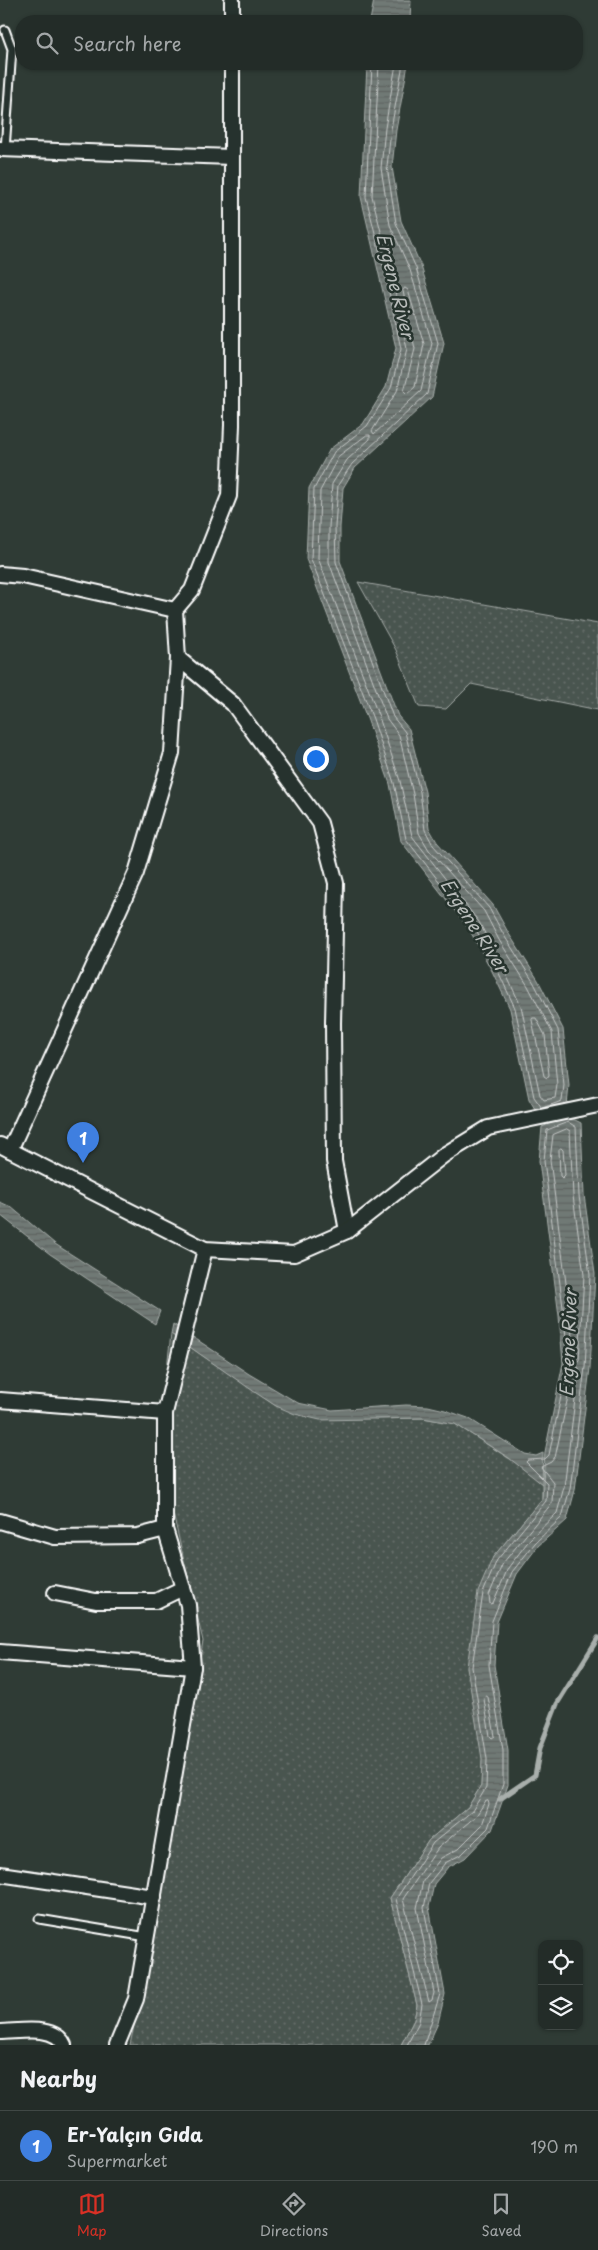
<!DOCTYPE html>
<meta charset="utf-8">
<style>
body{margin:0;font-family:"Playpen Sans",sans-serif;background:#2f3834;color:#f1f3f6}
.controls{position:absolute;right:15px;bottom:15px;display:grid;overflow:hidden;border-radius:10px;box-shadow:0 1px 4px #0004}
.controls button{width:45px;height:45px;display:grid;place-items:center;padding:0;border:0;border-bottom:1px solid #404845;background:#232c28;color:#f1f3f6;font:25px sans-serif}
.you{position:absolute;left:315px;top:758px;width:18px;height:18px;margin:-12px;border:4px solid #fff;border-radius:50%;background:#1a73e8;box-shadow:0 0 0 8px #1a73e833}
.badge{display:grid;place-items:center;width:32px;height:32px;border-radius:50%;background:#d93025;color:#fff;font-size:16px;font-weight:700}
.pin{position:absolute;translate:-50% -41px;filter:drop-shadow(0 1px 2px #0008)}
.pin::after{content:'';position:absolute;top:26px;width:18px;height:15px;background:inherit;clip-path:polygon(0 0,100% 0,50% 100%)}
.list{margin:0;padding:0;list-style:none}
h2{display:flex;justify-content:space-between;align-items:center;height:65px;margin:0;padding:0 20px;font-size:21px}
h2 small{font-size:16px;font-weight:400;color:#a3a7a8}
.list li{display:grid;grid-template-columns:32px 1fr auto;gap:15px;align-items:center;box-sizing:border-box;height:70px;padding:0 20px;border-top:1px solid #404845}
.list b{display:block;font-size:19px;white-space:nowrap}
.list p{margin:0;font-size:16px;white-space:nowrap;color:#a3a7a8}
.list em{font-size:16px;font-style:normal;color:#a3a7a8}
.icon{flex:none;width:28px;height:28px;fill:none;stroke:currentColor;stroke-width:2;stroke-linecap:round;stroke-linejoin:round}
.map{position:relative;flex:none;width:598px;height:2045px;overflow:hidden}
.search{position:absolute;background:#232c28;box-shadow:0 1px 4px #0004;left:15px;right:15px;top:15px;height:55px;display:flex;align-items:center;gap:12px;box-sizing:border-box;padding:0 18px;border-radius:20px;color:#a3a7a8;font-size:19px}
.sheet{height:135px;background:#232c28}
nav{display:flex;justify-content:space-around;align-items:center;box-sizing:border-box;height:70px;border-top:1px solid #404845;background:#232c28;font-size:14px;color:#a3a7a8}
nav a{display:grid;justify-items:center;gap:2px}
nav .on{color:#d93025}
.map>svg:first-child{display:block}
.grass{fill:url(#grass-dots);stroke:#a4aaa7}
.water{fill:url(#water-rules);stroke:#a9afac}
.lines{fill:none;stroke-linecap:round;stroke-linejoin:round}
.shore{stroke:#c6c9c8;stroke-width:1}
.stream{stroke:#a9afac;stroke-width:5}
.service-casing{stroke:#fff;stroke-width:11}
.minor-casing{stroke:#fff;stroke-width:18}
.service{stroke:#26332d;stroke-width:7}
.minor{stroke:#26332d;stroke-width:14}
.labels{text-anchor:middle;stroke-width:5;stroke-linejoin:round;paint-order:stroke}
.water-label{font-size:18px;font-style:italic;fill:#b8bcba;stroke:#26332d}
</style>
<div class="map">
<svg width="598" height="2045" viewBox="0 0 598 2045">
<defs>
<pattern id="grass-dots" width="8" height="8" patternUnits="userSpaceOnUse" patternTransform="scale(1.25)"><rect width="8" height="8" fill="#4a544f"/><path d="M2 2h.1M6 6h.1" fill="none" stroke="#656e69" stroke-width="1.8" stroke-linecap="round"/></pattern>
<pattern id="water-rules" width="6" height="5" patternUnits="userSpaceOnUse" patternTransform="scale(1.25)"><rect width="6" height="5" fill="#707975"/><path d="M0 2.5h6" fill="none" stroke="#5e6260"/></pattern>
</defs>
<rect width="100%" height="100%" fill="#2f3b35"/>
<filter id="ink" filterUnits="userSpaceOnUse"><feTurbulence type="fractalNoise" baseFrequency=".02" numOctaves="2"/><feDisplacementMap in="SourceGraphic" scale="10" xChannelSelector="R" yChannelSelector="G"/><feConvolveMatrix kernelMatrix="1 2 1 2 8 2 1 2 1" color-interpolation-filters="sRGB"/></filter>
<g filter="url(#ink)">
<g class="grass">
<polygon points="358,582 598,624 598,710 471,684 446,709 419,707 396,650"/>
<polygon points="171,1334 276,1406 377,1419 423,1418 455,1424 524,1468 542,1484 542,1499 493,1557 481,1786 468,1807 429,1840 390,1898 417,2005 414,2020 401,2045 130,2045 164,1881 203,1641 167,1488 168,1359"/>
</g>
<g class="water">
<polygon points="374,0 411,0 410,21 370,21"/>
<polygon points="367,64 408,64 396,130 392,167 401,221 421,266 444,343 432,397 355,468 343,488 340,527 340,561 398,716 409,729 425,792 429,828 437,842 493,905 509,934 538,980 563,1029 569,1085 567,1106 538,1114 529,1099 510,1009 492,971 469,929 401,841 390,784 368,721 306,559 309,488 330,449 363,424 386,387 396,348 361,197"/>
<polygon points="567,1116 581,1123 584,1195 595,1274 590,1368 575,1490 567,1520 538,1546 517,1574 497,1622 494,1665 508,1750 508,1785 492,1830 465,1858 448,1867 434,1884 429,1907 445,1994 438,2023 428,2045 401,2045 414,2020 417,2005 390,1898 429,1840 468,1807 481,1786 482,1759 467,1667 478,1592 493,1557 542,1499 545,1452 563,1363 559,1316 539,1161 542,1127"/>
<polygon points="0,1202 11,1207 55,1244 160,1311 155,1324 50,1254 0,1215"/>
<polygon points="173,1324 249,1374 298,1403 332,1410 406,1405 428,1406 445,1410 468,1418 525,1454 536,1456 543,1453 542,1484 509,1458 455,1424 423,1418 320,1420 295,1414 276,1406 256,1393 171,1334"/>
</g>
<g class="lines">
<g class="shore">
<polyline points="372,64 366,197 385,273 401,349 391,388 367,426 334,452 314,489 311,559 373,719 394,783 406,839 474,926 497,969 515,1008 534,1097 542,1108 562,1101 564,1085 558,1030 534,983 505,937 489,908 433,845 425,830 420,792 405,732 393,717 336,562 335,527 338,485 352,464 427,394 438,343 416,268 396,223 387,167 391,129 403,64"/>
<polyline points="379,64 372,196 391,271 407,349 397,391 372,431 374,434 421,391 432,343 410,270 390,225 381,168 385,128 396,64"/>
<polygon points="405,288 408,290 424,344 415,387 407,394 404,391 415,349 403,291"/>
<polygon points="367,435 370,435 370,439 347,460 332,484 329,527 329,562 387,719 399,735 413,794 419,833 429,850 484,911 499,940 528,986 552,1032 557,1085 555,1098 544,1100 540,1095 521,1006 502,966 479,922 412,836 400,781 379,717 318,558 320,491 339,456"/>
<polygon points="533,1018 536,1018 545,1035 549,1075 547,1078 544,1076 532,1020"/>
<polygon points="567,1129 570,1131 573,1196 584,1275 579,1360 577,1362 574,1360 570,1314 550,1160 553,1135"/>
<polygon points="561,1148 563,1150 565,1175 562,1178 560,1176 559,1150"/>
<polygon points="575,1365 579,1368 564,1487 557,1513 530,1539 508,1568 493,1603 490,1604 489,1595 503,1563 552,1503 553,1482 541,1467 551,1462 555,1457"/>
<polygon points="486,1696 488,1697 495,1736 492,1738 490,1736 484,1699"/>
<polygon points="488,1801 489,1804 482,1825 458,1849 441,1858 423,1881 417,1908 434,1993 432,2000 429,2002 403,1899 438,1848 476,1816 485,1802"/>
<polyline points="407,2045 419,2022 422,2004 396,1899 433,1843 472,1811 486,1788 487,1759 472,1667 483,1593 497,1560 546,1501 547,1483 526,1462 528,1460 545,1459 549,1455 568,1362 564,1315 544,1161 547,1130 568,1122 576,1127 579,1196 590,1275 585,1367 570,1489 562,1517 535,1543 512,1572 492,1621 489,1665 503,1750 503,1784 488,1828 462,1854 445,1863 429,1883 424,1908 440,1994 424,2045"/>
</g>
<polyline class="stream" points="500,1799 535,1775 540,1748 557,1704 598,1638"/>
<g class="service-casing">
<g id="service">
<polyline points="5,150 12,49 5,30"/>
<polyline points="39,1919 147,1937"/>
</g>
</g>
<g class="minor-casing">
<g id="minor">
<polyline points="232,21 232,0"/>
<polyline points="0,149 232,157"/>
<polyline points="0,574 23,576 175,610"/>
<polyline points="178,658 233,704 320,823 336,883 333,1023 334,1161 347,1231"/>
<polyline points="0,1145 205,1249 294,1254 347,1231 444,1155 488,1128 598,1105"/>
<polyline points="10,1150 136,873 172,753 178,658 175,610 192,590 229,496 232,425 232,64"/>
<polyline points="0,1400 165,1413"/>
<polyline points="0,1521 55,1537 138,1536 165,1529"/>
<polyline points="55,1593 96,1601 156,1601 183,1588"/>
<polyline points="0,1652 193,1667"/>
<polyline points="0,1874 154,1897"/>
<path d="M0 2032C19 2032 55 2024 64 2045"/>
<polyline points="117,2045 136,1999 193,1667 188,1605 165,1529 165,1413 205,1249"/>
</g>
</g>
<use href="#service" class="service"/>
<use href="#minor" class="minor"/>
</g>
</g>
<g class="labels">
<g class="water-label">
<text transform="translate(395 286) rotate(76)" y="6">Ergene River</text>
<text transform="translate(474 926) rotate(57)" y="6">Ergene River</text>
<text transform="translate(569 1343) rotate(-88)" y="6">Ergene River</text>
</g>
</g>
</svg>
<div class="controls">
<button><svg class="icon" aria-label="locate" viewBox="0 0 24 24"><circle cx="12" cy="12" r="6"/><path d="M12 2v4M12 18v4M2 12h4M18 12h4"/></svg></button>
<button><svg class="icon" aria-label="layers" viewBox="0 0 24 24"><path d="M12 4l9 5-9 5-9-5zM3 14l9 5 9-5"/></svg></button>
</div>
<div class="you"></div>
<div class="pin badge" style="left:83px;top:1163px;background:#3f7fe0">1</div>
<div class="search"><svg class="icon" aria-label="search" viewBox="0 0 24 24"><circle cx="10" cy="10" r="6"/><path d="M15 15l6 6"/></svg>Search here</div>
</div>
<section class="sheet">
<h2>Nearby<small></small></h2>
<ul class="list">
<li><span class="badge" style="background:#3f7fe0">1</span><div><b>Er-Yalçın Gıda</b><p>Supermarket</p></div><em>190 m</em></li>
</ul>
</section>
<nav>
<a class="on"><svg class="icon" aria-label="map" viewBox="0 0 24 24"><path d="M3 6l6-2 6 2 6-2v14l-6 2-6-2-6 2zM9 4v14M15 6v14"/></svg>Map</a>
<a><svg class="icon" aria-label="directions" viewBox="0 0 24 24"><path d="M12 3l9 9-9 9-9-9zM9 14v-3h6M13 9l2 2-2 2"/></svg>Directions</a>
<a><svg class="icon" aria-label="saved" viewBox="0 0 24 24"><path d="M7 4h10v16l-5-4-5 4z"/></svg>Saved</a>
</nav>
